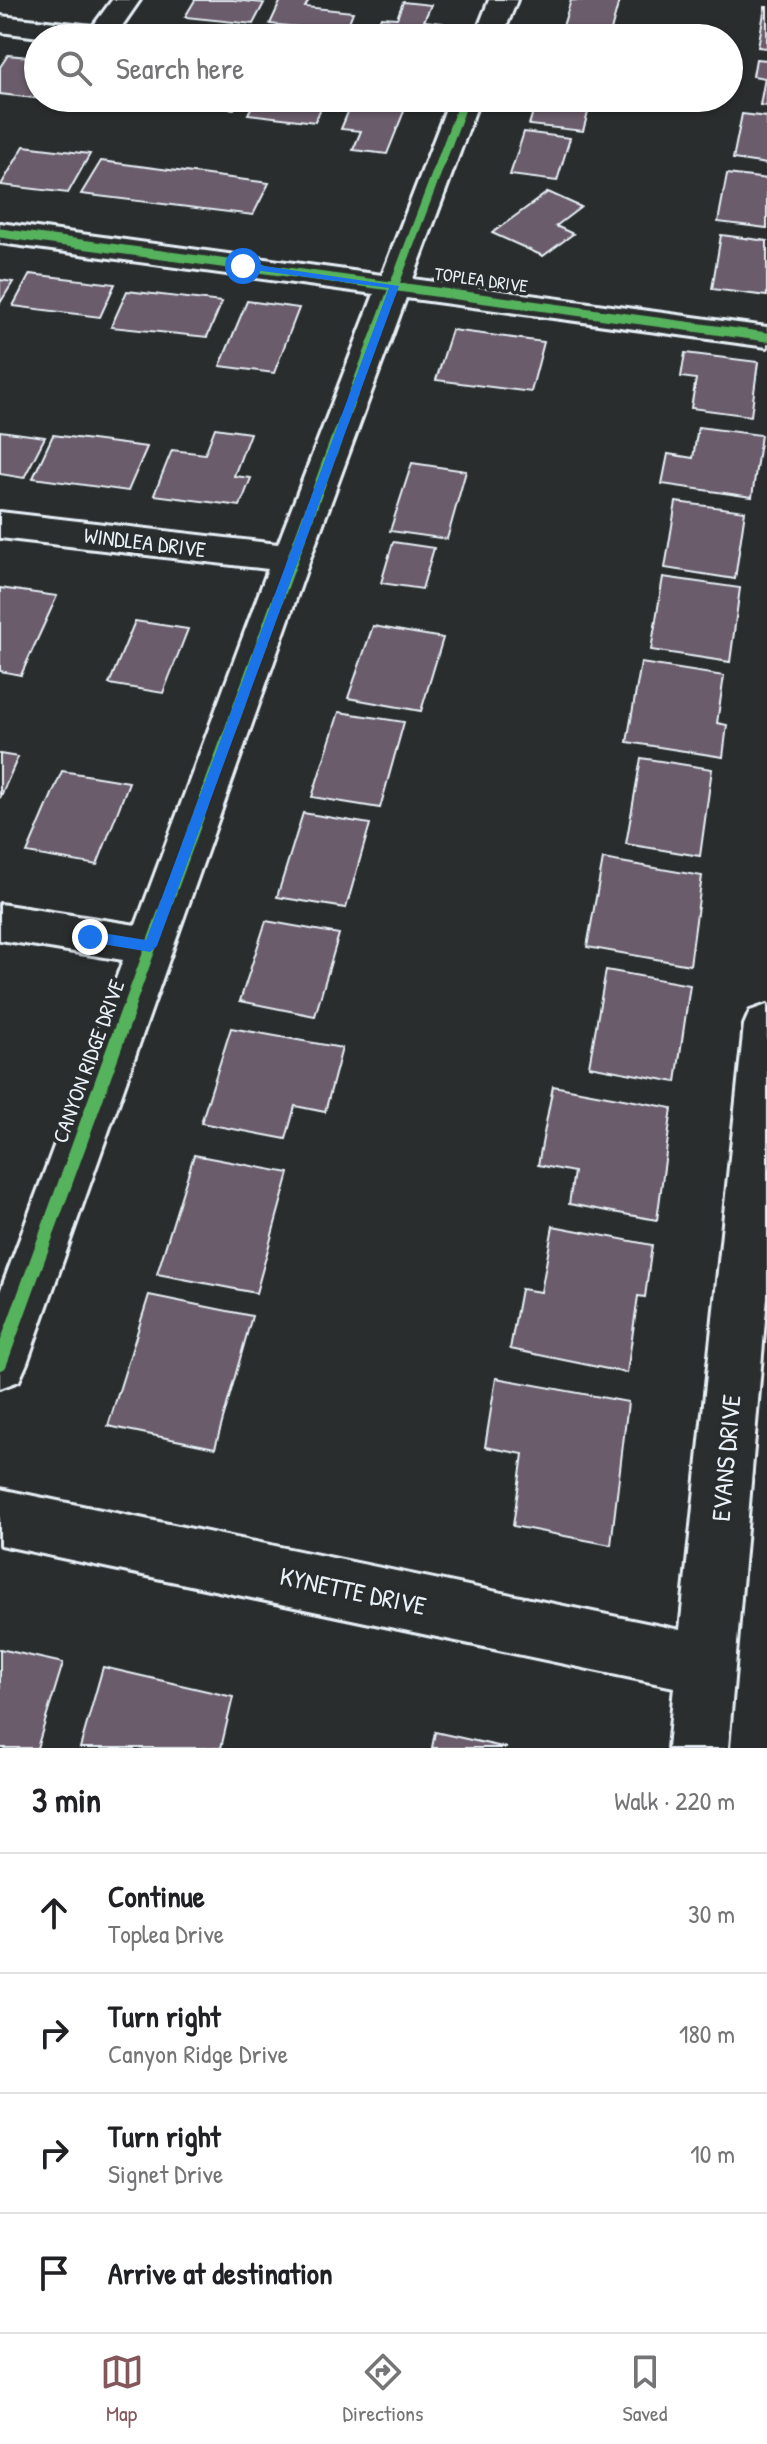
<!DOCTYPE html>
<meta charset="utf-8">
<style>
body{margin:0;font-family:"Patrick Hand",sans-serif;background:#f2f2f2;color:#202124}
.stop{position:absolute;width:24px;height:24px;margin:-18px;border:6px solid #1a73e8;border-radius:50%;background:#fff}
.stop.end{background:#1a73e8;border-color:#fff;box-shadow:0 2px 8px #0008}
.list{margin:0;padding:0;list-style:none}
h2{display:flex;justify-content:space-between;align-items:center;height:104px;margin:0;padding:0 32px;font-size:34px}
h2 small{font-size:26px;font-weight:400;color:#757577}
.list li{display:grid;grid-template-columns:52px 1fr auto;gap:24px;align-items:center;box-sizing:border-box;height:120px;padding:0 32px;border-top:2px solid #e0e0e0}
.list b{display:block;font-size:30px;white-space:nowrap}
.list p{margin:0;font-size:26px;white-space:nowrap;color:#757577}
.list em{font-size:26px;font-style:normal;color:#757577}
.icon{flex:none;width:44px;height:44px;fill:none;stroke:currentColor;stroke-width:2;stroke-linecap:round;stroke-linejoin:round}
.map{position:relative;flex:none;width:767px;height:1748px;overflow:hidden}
.search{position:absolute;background:#fff;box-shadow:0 2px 6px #0004;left:24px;right:24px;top:24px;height:88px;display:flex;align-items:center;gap:20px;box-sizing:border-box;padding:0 28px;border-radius:44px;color:#757577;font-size:30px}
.sheet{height:584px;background:#fff}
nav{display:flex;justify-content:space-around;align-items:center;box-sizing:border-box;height:112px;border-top:2px solid #e0e0e0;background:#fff;font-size:22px;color:#757577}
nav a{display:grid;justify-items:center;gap:4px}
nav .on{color:#84575d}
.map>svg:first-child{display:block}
.building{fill:#6a5c6a;stroke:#e8f1f8;stroke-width:2}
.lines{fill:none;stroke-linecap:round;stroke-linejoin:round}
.minor-casing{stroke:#e8f1f8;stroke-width:6}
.minor{fill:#2a2d2e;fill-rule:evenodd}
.cycleway-far2-casing{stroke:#2a2d2e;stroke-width:13}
.cycleway-far1-casing{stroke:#2a2d2e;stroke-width:16}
.cycleway-casing{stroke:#2a2d2e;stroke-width:19}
.cycleway-far2{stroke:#56b35d;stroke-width:9}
.cycleway-far1{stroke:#56b35d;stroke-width:11}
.cycleway{stroke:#56b35d;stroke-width:14}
.route{fill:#1a73e8}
.labels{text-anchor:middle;stroke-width:7;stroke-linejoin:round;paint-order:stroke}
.far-street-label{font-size:18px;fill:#e8f1f8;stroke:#2a2d2e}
.street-label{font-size:22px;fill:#e8f1f8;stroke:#2a2d2e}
.near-street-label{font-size:26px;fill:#e8f1f8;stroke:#2a2d2e}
</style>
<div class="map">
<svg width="767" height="1748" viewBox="0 0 767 1748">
<rect width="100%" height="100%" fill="#2a2d2e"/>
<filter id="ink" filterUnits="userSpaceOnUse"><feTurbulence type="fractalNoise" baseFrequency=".0125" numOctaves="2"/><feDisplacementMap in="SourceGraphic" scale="16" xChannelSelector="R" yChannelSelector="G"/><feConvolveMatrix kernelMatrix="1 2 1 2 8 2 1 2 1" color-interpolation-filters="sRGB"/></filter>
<g filter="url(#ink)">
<g class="building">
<polygon points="195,0 233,0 264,3 253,24 185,17"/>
<polygon points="281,0 309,0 305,7 353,12 345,32 270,24"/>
<polygon points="571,0 619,1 609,38 561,33"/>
<polygon points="403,2 431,5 424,21 443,23 437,38 373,37 381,17 397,18"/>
<polygon points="765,7 767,7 767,48 758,47"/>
<polygon points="8,55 38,58 38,98 52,98 51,100 0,94 0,67"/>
<polygon points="756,59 767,60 767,106 760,105 765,78 753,76"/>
<polygon points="162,98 239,98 234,109 160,100"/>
<polygon points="256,98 313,98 325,99 315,122 248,114"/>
<polygon points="537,98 592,98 583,131 529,125"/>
<polygon points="353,100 406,106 387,154 353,150 361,131 341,129"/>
<polygon points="742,114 767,117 767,164 733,159"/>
<polygon points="524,132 570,138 557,181 510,175"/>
<polygon points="24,146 90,154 68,193 1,185"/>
<polygon points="101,161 269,183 253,215 81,194"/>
<polygon points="727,174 767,179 767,228 718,222"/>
<polygon points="548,192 581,207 556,226 573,234 543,256 492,233"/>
<polygon points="721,235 767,241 767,296 712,289"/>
<polygon points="30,274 115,284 100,317 13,306"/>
<polygon points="0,280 13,282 0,303"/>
<polygon points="127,291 222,302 207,337 111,327"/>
<polygon points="247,301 299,308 274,373 220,366"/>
<polygon points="452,330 544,342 531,392 436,380"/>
<polygon points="685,353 758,362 751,416 691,408 696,379 681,377"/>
<polygon points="698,427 761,435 752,497 662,484 668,454 693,458"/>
<polygon points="215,428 250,433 234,476 251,478 240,506 154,495 172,450 205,454"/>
<polygon points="0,431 45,437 24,478 0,474"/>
<polygon points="53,435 147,447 128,491 33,478"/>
<polygon points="412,463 466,471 447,539 390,531"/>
<polygon points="676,502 745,511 735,579 665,568"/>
<polygon points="393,542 434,548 422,589 381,583"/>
<polygon points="663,577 740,588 730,662 651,650"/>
<polygon points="0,588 57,596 21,675 0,671"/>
<polygon points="135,621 188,629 163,693 109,684"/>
<polygon points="373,626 443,638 421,711 348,698"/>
<polygon points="641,663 724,676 717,723 727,725 723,757 627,742"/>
<polygon points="339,712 404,722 380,808 312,797"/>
<polygon points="0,754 18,757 0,798"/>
<polygon points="641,758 712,769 700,856 626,844"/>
<polygon points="62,771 129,782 97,865 27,853"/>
<polygon points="303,813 370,824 346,908 277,897"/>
<polygon points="603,859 702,876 690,965 587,947"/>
<polygon points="266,921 339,934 315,1016 240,1001"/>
<polygon points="606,970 690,985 676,1082 589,1066"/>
<polygon points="231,1028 342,1048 325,1112 295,1106 286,1139 201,1123"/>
<polygon points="553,1086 672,1108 657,1220 569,1204 574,1172 538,1165"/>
<polygon points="194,1155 289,1173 256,1293 157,1274"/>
<polygon points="553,1226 652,1245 645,1297 638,1296 627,1373 510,1349 521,1289 541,1292"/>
<polygon points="149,1295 252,1316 215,1448 108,1426"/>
<polygon points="496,1378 628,1402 611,1545 513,1526 523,1454 485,1447"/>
<polygon points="0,1649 63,1663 37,1748 0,1748"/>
<polygon points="103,1667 233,1697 221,1748 80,1748"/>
<polygon points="435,1732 507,1748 432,1748"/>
</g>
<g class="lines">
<g class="minor-casing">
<g id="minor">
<polygon points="112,0 140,0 120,29 130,32 134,38 47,38 0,32 0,16 93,26"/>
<polygon points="489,0 517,0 502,38 474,38"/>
<polygon points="450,98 480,98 413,279 767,327 767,347 406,298 310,559 27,1363 19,1381 0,1388 0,1292 123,960 0,940 0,904 136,925 268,569 0,538 0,512 278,544 374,294 0,243 0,223 382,275"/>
<polygon points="767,1005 767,1297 728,1748 668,1748 674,1687 0,1545 0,1489 680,1630 744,1025 750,1011"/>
</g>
</g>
<use href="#minor" class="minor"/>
<g class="cycleway-far2-casing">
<g id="cycleway-far2">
<polyline points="0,233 767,337"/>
<polyline points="335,442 465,98"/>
</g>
</g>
<g class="cycleway-far1-casing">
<polyline id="cycleway-far1" points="127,1012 336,440"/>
</g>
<g class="cycleway-casing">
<polyline id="cycleway" points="0,1363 128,1010"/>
</g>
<use href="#cycleway-far2" class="cycleway-far2"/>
<use href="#cycleway-far1" class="cycleway-far1"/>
<use href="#cycleway" class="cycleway"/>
</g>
</g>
<polygon class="route" points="243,263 399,286 157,946 150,952 90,942 83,937 90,931 146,940 389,288 239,268"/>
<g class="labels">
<g class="far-street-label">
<text transform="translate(481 280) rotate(8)" y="6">TOPLEA DRIVE</text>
</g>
<g class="street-label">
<text transform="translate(145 542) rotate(7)" y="8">WINDLEA DRIVE</text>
<text transform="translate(88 1061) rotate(-70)" y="8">CANYON RIDGE DRIVE</text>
</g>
<g class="near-street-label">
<text transform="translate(726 1458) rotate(-85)" y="9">EVANS DRIVE</text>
<text transform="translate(353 1591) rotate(12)" y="9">KYNETTE DRIVE</text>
</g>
</g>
</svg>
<div class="stop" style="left:243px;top:266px"></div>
<div class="stop end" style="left:90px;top:937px"></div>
<div class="search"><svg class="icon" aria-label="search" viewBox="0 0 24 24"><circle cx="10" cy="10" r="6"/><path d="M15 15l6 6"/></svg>Search here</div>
</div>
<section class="sheet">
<h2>3 min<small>Walk · 220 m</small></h2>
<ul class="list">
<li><svg class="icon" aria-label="ahead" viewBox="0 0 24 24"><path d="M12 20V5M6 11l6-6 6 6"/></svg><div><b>Continue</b><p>Toplea Drive</p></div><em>30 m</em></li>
<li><svg class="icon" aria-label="right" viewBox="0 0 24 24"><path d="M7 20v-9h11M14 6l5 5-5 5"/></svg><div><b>Turn right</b><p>Canyon Ridge Drive</p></div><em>180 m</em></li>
<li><svg class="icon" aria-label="right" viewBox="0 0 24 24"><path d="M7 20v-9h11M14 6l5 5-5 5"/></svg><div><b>Turn right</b><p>Signet Drive</p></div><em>10 m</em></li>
<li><svg class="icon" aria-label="arrive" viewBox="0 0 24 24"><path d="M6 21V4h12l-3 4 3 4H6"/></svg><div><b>Arrive at destination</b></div></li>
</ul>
</section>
<nav>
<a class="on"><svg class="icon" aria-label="map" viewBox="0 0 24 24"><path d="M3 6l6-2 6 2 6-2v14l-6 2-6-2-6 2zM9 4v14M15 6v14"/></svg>Map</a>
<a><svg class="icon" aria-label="directions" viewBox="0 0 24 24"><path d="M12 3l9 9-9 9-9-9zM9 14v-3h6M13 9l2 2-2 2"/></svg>Directions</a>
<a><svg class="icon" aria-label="saved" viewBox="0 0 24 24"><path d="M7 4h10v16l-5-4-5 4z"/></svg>Saved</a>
</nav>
